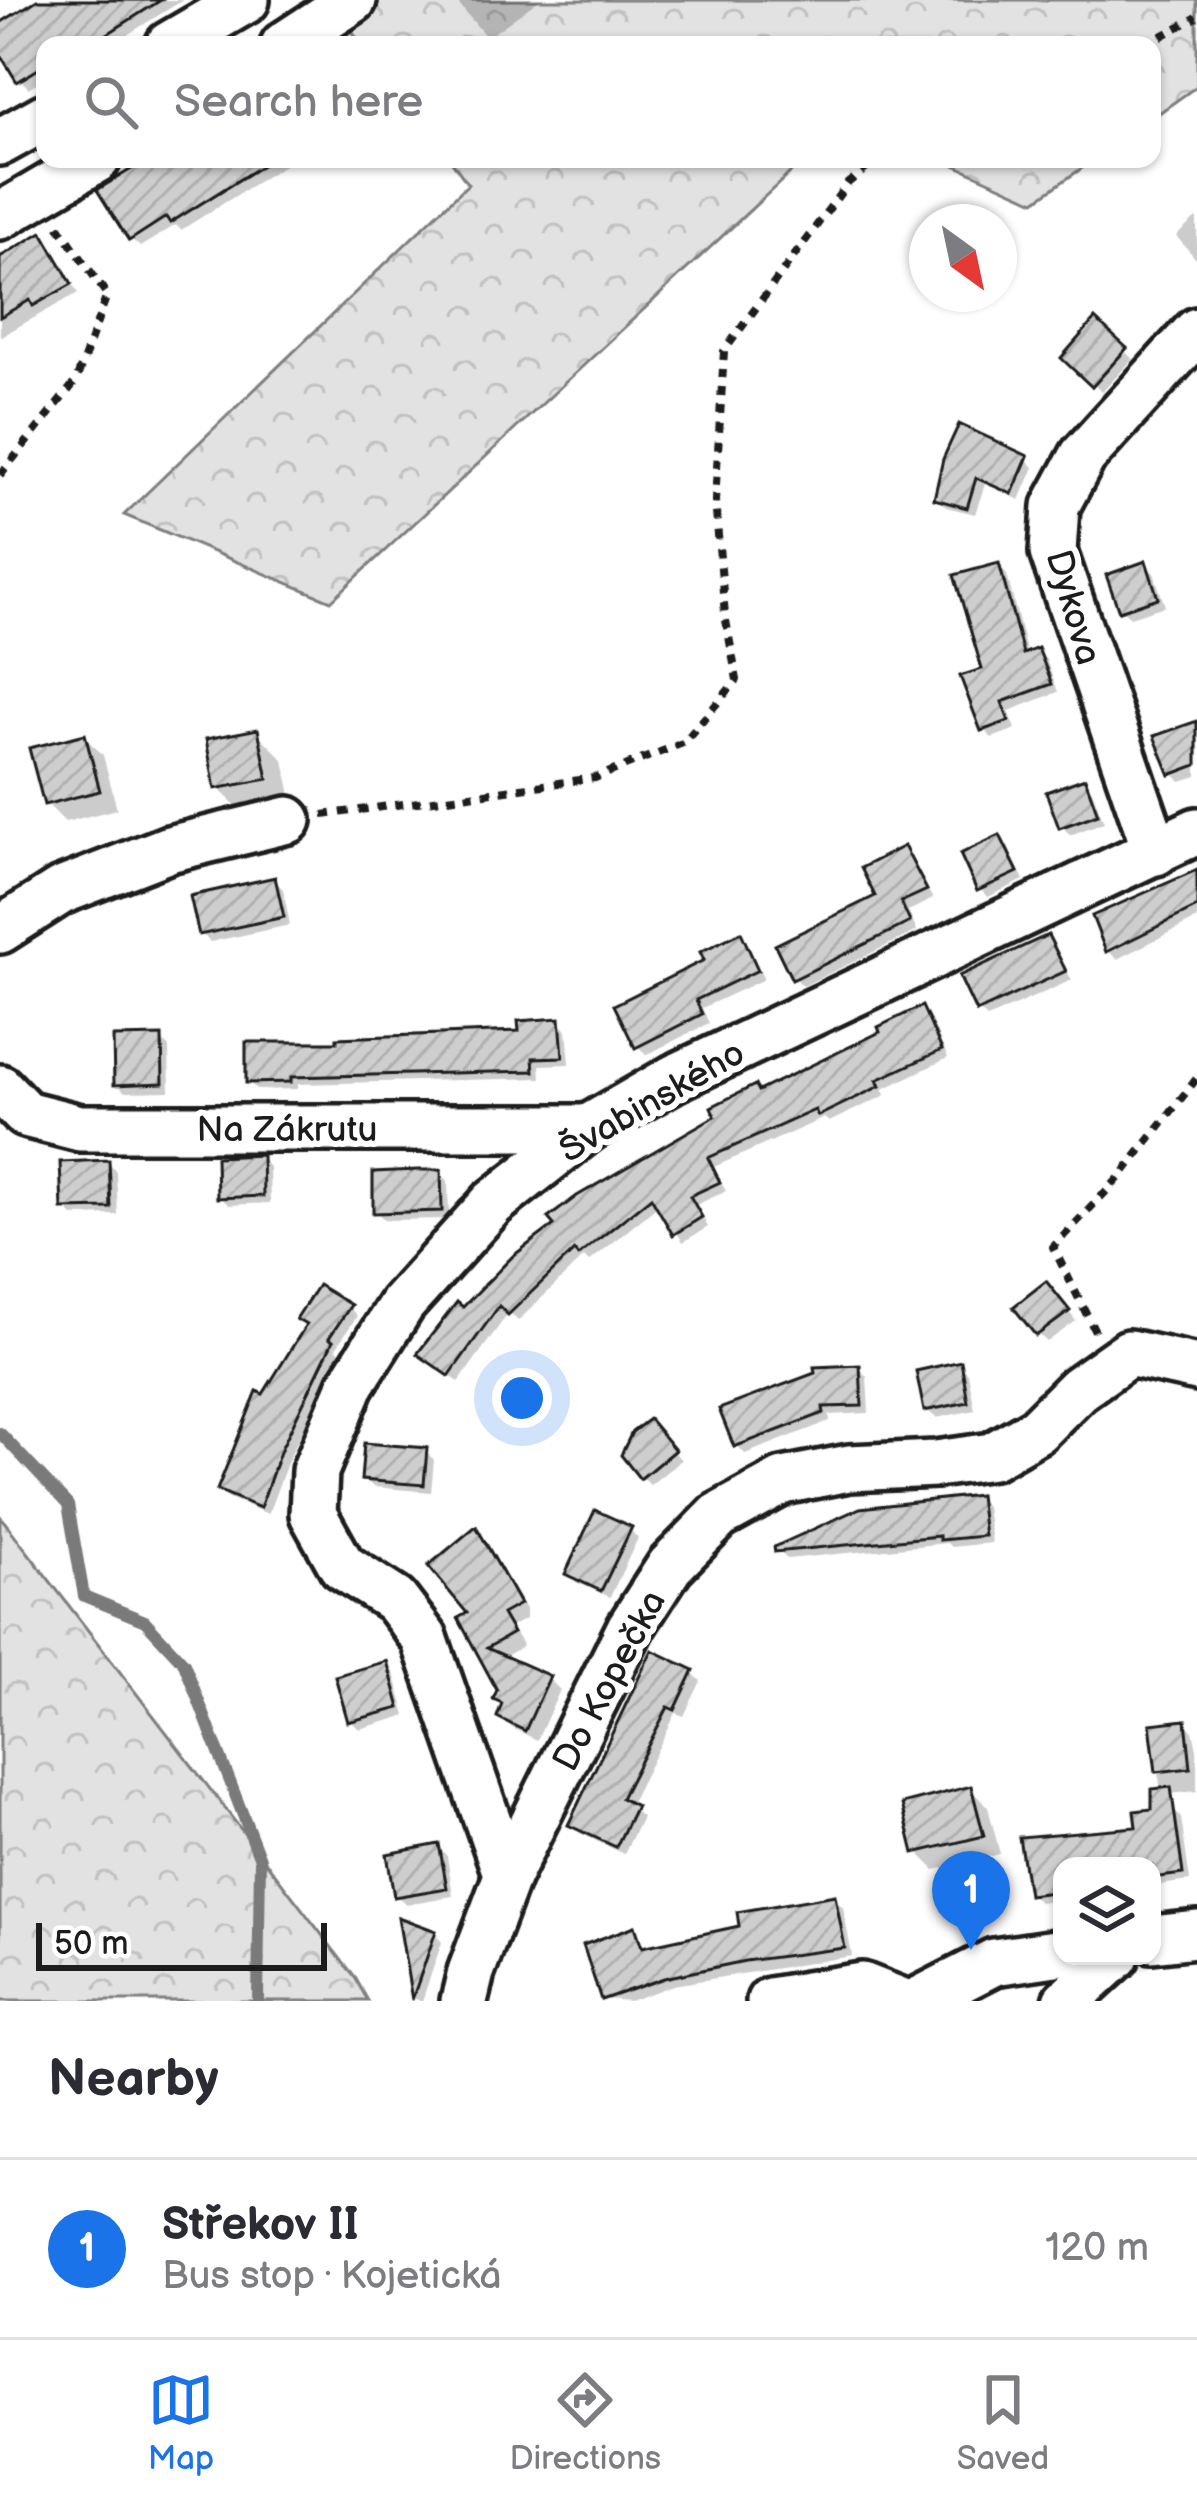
<!DOCTYPE html>
<meta charset="utf-8">
<style>
body{margin:0;font-family:"Balsamiq Sans",sans-serif;background:#f7f7f7;color:#2b2b33}
.controls{position:absolute;right:36px;bottom:36px;display:grid;overflow:hidden;border-radius:24px;box-shadow:0 3px 9px #0004}
.controls button{width:108px;height:108px;display:grid;place-items:center;padding:0;border:0;border-bottom:3px solid #e1e1e2;background:#fff;color:#2b2b33;font:60px sans-serif}
.compass{position:absolute;left:909px;top:204px;width:108px;height:108px;border-radius:50%;background:#fff;box-shadow:0 3px 9px #0004;rotate:147deg}
.scale{position:absolute;left:36px;bottom:30px;width:291px;box-sizing:border-box;padding-left:12px;border:6px solid #1c1c1c;border-top:0;font-size:33px;line-height:42px;white-space:nowrap;color:#1c1c1c;-webkit-text-stroke:9px #fff;paint-order:stroke}
.you{position:absolute;left:522px;top:1398px;width:42px;height:42px;margin:-30px;border:9px solid #fff;border-radius:50%;background:#1a73e8;box-shadow:0 0 0 18px #1a73e833}
.badge{display:grid;place-items:center;width:78px;height:78px;border-radius:50%;background:#1a73e8;color:#fff;font-size:39px;font-weight:700}
.pin{position:absolute;translate:-50% -99px;filter:drop-shadow(0 3px 6px #0008)}
.pin::after{content:'';position:absolute;top:63px;width:42px;height:36px;background:inherit;clip-path:polygon(0 0,100% 0,50% 100%)}
.list{margin:0;padding:0;list-style:none}
h2{display:flex;justify-content:space-between;align-items:center;height:156px;margin:0;padding:0 48px;font-size:51px}
h2 small{font-size:39px;font-weight:400;color:#7c7c81}
.list li{display:grid;grid-template-columns:78px 1fr auto;gap:36px;align-items:center;box-sizing:border-box;height:180px;padding:0 48px;border-top:3px solid #e1e1e2}
.list b{display:block;font-size:45px;white-space:nowrap}
.list p{margin:0;font-size:39px;white-space:nowrap;color:#7c7c81}
.list em{font-size:39px;font-style:normal;color:#7c7c81}
.icon{flex:none;width:66px;height:66px;fill:none;stroke:currentColor;stroke-width:2;stroke-linecap:round;stroke-linejoin:round}
.map{position:relative;flex:none;width:1197px;height:2001px;overflow:hidden}
.search{position:absolute;background:#fff;box-shadow:0 3px 9px #0004;left:36px;right:36px;top:36px;height:132px;display:flex;align-items:center;gap:30px;box-sizing:border-box;padding:0 42px;border-radius:24px;color:#7c7c81;font-size:45px}
.sheet{height:336px;background:#fff}
nav{display:flex;justify-content:space-around;align-items:center;box-sizing:border-box;height:168px;border-top:3px solid #e1e1e2;background:#fff;font-size:33px;color:#7c7c81}
nav a{display:grid;justify-items:center;gap:6px}
nav .on{color:#1a73e8}
.map>svg:first-child{display:block}
.forest{fill:url(#forest-crowns);stroke:#7f7f7f;stroke-width:3}
.shadow{fill:#0003}
.lines{fill:none;stroke-linecap:round;stroke-linejoin:round}
.stream{stroke:#7a7a7a;stroke-width:12}
.building{fill:url(#building-hatch);stroke:#1c1c1c;stroke-width:3}
.minor-casing{stroke:#1c1c1c;stroke-width:54}
.path{stroke:#1c1c1c;stroke-width:8;stroke-dasharray:9 9;stroke-linecap:butt}
.minor{stroke:#fff;stroke-width:45}
.labels{text-anchor:middle;stroke-width:12;stroke-linejoin:round;paint-order:stroke}
.street-label{font-size:36px;fill:#1c1c1c;stroke:#fff}
</style>
<div class="map">
<svg width="1197" height="2001" viewBox="0 0 1197 2001">
<defs>
<pattern id="forest-crowns" width="20" height="18" patternUnits="userSpaceOnUse" patternTransform="scale(3)"><rect width="20" height="18" fill="#e2e2e2"/><path d="M2 6a3 3 0 1 1 6 0M12 15a3 3 0 1 1 6 0" fill="none" stroke="#c1c1c1"/></pattern>
<pattern id="building-hatch" width="6" height="6" patternUnits="userSpaceOnUse" patternTransform="scale(3)"><rect width="6" height="6" fill="#cecece"/><path d="M-1 1l2-2M0 6l6-6M5 7l2-2" fill="none" stroke="#b0b0b0"/></pattern>
</defs>
<rect width="100%" height="100%" fill="#fff"/>
<filter id="ink" filterUnits="userSpaceOnUse"><feTurbulence type="fractalNoise" baseFrequency=".00833" numOctaves="2"/><feDisplacementMap in="SourceGraphic" scale="24" xChannelSelector="R" yChannelSelector="G"/><feConvolveMatrix kernelMatrix="1 2 1 2 8 2 1 2 1" color-interpolation-filters="sRGB"/></filter>
<g filter="url(#ink)">
<g class="forest">
<polygon points="328,0 1197,0 1197,86 1152,118 1152,45 362,45"/>
<polygon points="450,159 805,159 331,601 124,515 468,184"/>
<polygon points="941,159 1095,159 1035,201"/>
<polygon points="0,1516 356,1979 368,2001 0,2001"/>
</g>
<g class="shadow">
<polygon points="43,0 183,0 111,45 45,45 45,78 28,88 0,49 0,27"/>
<polygon points="455,0 539,0 487,38"/>
<polygon points="153,159 294,159 181,230 176,225 140,247 131,239"/>
<polygon points="1197,217 1197,260 1176,236"/>
<polygon points="41,236 78,293 0,337 0,252 5,257"/>
<polygon points="1095,324 1133,359 1102,392 1065,358"/>
<polygon points="961,428 1026,459 1034,467 1020,500 985,484 975,514 946,507 938,498"/>
<polygon points="1145,565 1154,573 1165,606 1130,617 1121,609"/>
<polygon points="999,566 1007,575 1027,655 1038,652 1046,660 1058,692 1009,711 1016,729 992,738 984,730 985,670"/>
<polygon points="1197,724 1197,776 1181,781 1172,773"/>
<polygon points="257,733 284,760 293,806 245,815 218,788"/>
<polygon points="84,737 103,755 117,809 65,822 47,804"/>
<polygon points="1084,781 1092,790 1104,822 1070,835 1062,826"/>
<polygon points="1000,838 1008,847 1024,880 988,897 980,889"/>
<polygon points="904,849 933,899 908,911 917,931 803,986 795,978 879,897"/>
<polygon points="1197,868 1197,919 1117,959 1108,951 1175,883 1174,879"/>
<polygon points="274,880 283,889 290,925 210,942 202,934"/>
<polygon points="740,936 748,944 764,979 702,1008 709,1023 646,1055 638,1046 707,961"/>
<polygon points="1048,938 1072,980 987,1018 979,1010"/>
<polygon points="921,1010 930,1018 948,1058 883,1089 886,1095 829,1122 824,1118 714,1167 726,1191 696,1205 708,1227 683,1242 659,1205 589,1262 584,1257 518,1321 509,1312 459,1382 429,1362 463,1311 759,1094 884,1034"/>
<polygon points="559,1022 567,1030 570,1064 540,1065 541,1078 298,1084 298,1089 257,1090 249,1082 340,1045 522,1034"/>
<polygon points="161,1039 169,1048 170,1091 125,1092 117,1084"/>
<polygon points="261,1158 269,1167 270,1203 229,1205 220,1197"/>
<polygon points="108,1163 116,1171 118,1215 73,1216 65,1208"/>
<polygon points="439,1173 448,1181 449,1219 385,1220 376,1212"/>
<polygon points="1054,1293 1076,1321 1047,1342 1038,1334"/>
<polygon points="349,1307 357,1316 336,1348 340,1352 289,1458 268,1514 229,1498 220,1490 264,1398"/>
<polygon points="960,1365 968,1373 975,1410 936,1418 927,1410"/>
<polygon points="859,1368 867,1377 869,1413 829,1415 830,1421 745,1454 737,1445"/>
<polygon points="657,1431 681,1460 650,1485 642,1477"/>
<polygon points="425,1451 434,1460 431,1492 373,1487 364,1478"/>
<polygon points="978,1498 986,1506 991,1543 951,1547 947,1543 787,1559 778,1550"/>
<polygon points="476,1530 487,1542 525,1609 525,1619 511,1627 523,1646 502,1658 548,1678 560,1690 537,1740 512,1728 500,1716 504,1706 496,1698 500,1690 471,1614"/>
<polygon points="630,1530 638,1538 610,1597 576,1582 568,1573"/>
<polygon points="386,1665 394,1673 406,1716 359,1729 351,1721"/>
<polygon points="692,1673 701,1681 684,1716 676,1713 629,1806 642,1817 624,1854 580,1833 572,1825"/>
<polygon points="1185,1723 1193,1731 1197,1749 1197,1791 1169,1794 1160,1786 1154,1726"/>
<polygon points="970,1789 988,1807 1000,1854 935,1870 917,1852"/>
<polygon points="1173,1810 1181,1818 1190,1881 1152,1886 1152,1866 1062,1866 1062,1899 1039,1902 1030,1893 1023,1840 1139,1830"/>
<polygon points="438,1848 447,1856 453,1896 406,1904 397,1896"/>
<polygon points="834,1899 843,1907 852,1956 673,1985 629,2001 604,1999 634,1930 647,1950 742,1929"/>
<polygon points="402,1922 434,1933 442,1942 422,2001 415,1999"/>
</g>
<g class="lines">
<polyline class="stream" points="0,1433 68,1505 84,1596 145,1621 184,1663 260,1859 258,2001"/>
</g>
<g class="building">
<polygon points="37,0 161,0 90,45 45,45 45,65 17,82 0,54 0,23"/>
<polygon points="148,159 272,159 170,223 166,217 129,241 97,190"/>
<polygon points="42,232 72,284 33,306 30,300 0,317 0,257"/>
<polygon points="1095,319 1127,348 1092,387 1061,358"/>
<polygon points="959,424 1028,456 1012,494 976,478 967,508 934,499 943,459"/>
<polygon points="1146,561 1158,598 1119,611 1106,575"/>
<polygon points="999,563 1023,654 1038,648 1052,684 1002,702 1009,721 981,731 960,676 982,669 954,575"/>
<polygon points="1197,721 1197,765 1170,775 1154,736"/>
<polygon points="258,729 268,779 215,789 206,739"/>
<polygon points="85,734 100,791 44,805 29,748"/>
<polygon points="1085,778 1098,814 1059,828 1046,792"/>
<polygon points="1000,835 1018,872 977,891 960,854"/>
<polygon points="904,846 927,890 901,902 910,922 792,980 775,945 875,896 861,868"/>
<polygon points="1197,870 1197,907 1106,952 1092,916"/>
<polygon points="275,877 284,917 199,935 190,896"/>
<polygon points="741,932 758,970 696,1000 702,1014 635,1048 614,1005 704,960 700,952"/>
<polygon points="1048,935 1066,971 976,1012 959,976"/>
<polygon points="922,1006 942,1050 877,1080 880,1086 818,1116 815,1110 708,1158 720,1182 690,1196 702,1217 673,1235 651,1197 578,1256 574,1251 508,1315 499,1306 449,1376 417,1354 457,1302 463,1307 513,1256 554,1225 548,1218 577,1196 715,1116 711,1107 755,1085 758,1091 880,1032 878,1027"/>
<polygon points="560,1018 563,1057 533,1058 534,1071 291,1077 291,1082 246,1083 246,1042 337,1042 337,1038 519,1031 518,1021"/>
<polygon points="162,1036 163,1083 114,1085 113,1037"/>
<polygon points="262,1155 263,1196 217,1198 216,1157"/>
<polygon points="109,1160 111,1208 62,1209 60,1162"/>
<polygon points="418,1170 441,1170 442,1211 373,1213 373,1172"/>
<polygon points="1046,1281 1070,1311 1036,1336 1013,1307"/>
<polygon points="318,1285 351,1305 329,1338 333,1341 281,1449 260,1508 217,1490 257,1391 263,1394 306,1325 296,1319"/>
<polygon points="961,1361 968,1402 924,1411 916,1371"/>
<polygon points="860,1365 862,1406 823,1407 824,1413 734,1447 719,1409 815,1373 814,1367"/>
<polygon points="649,1419 675,1450 640,1479 621,1455 632,1432"/>
<polygon points="364,1443 427,1448 424,1485 361,1480"/>
<polygon points="979,1495 984,1536 939,1540 939,1536 775,1552 774,1547 860,1508"/>
<polygon points="595,1510 632,1527 601,1591 565,1574"/>
<polygon points="476,1526 520,1604 502,1614 513,1633 487,1648 550,1676 525,1731 497,1717 502,1703 493,1699 497,1690 458,1618 467,1613 428,1566"/>
<polygon points="652,1650 694,1670 675,1710 668,1707 621,1798 636,1806 616,1847 568,1825"/>
<polygon points="387,1661 400,1708 348,1722 335,1676"/>
<polygon points="1186,1720 1191,1768 1156,1772 1150,1724"/>
<polygon points="971,1786 984,1836 914,1853 902,1804"/>
<polygon points="1171,1787 1183,1874 1152,1878 1152,1866 1062,1866 1062,1891 1028,1895 1019,1837 1136,1827 1134,1811 1152,1809 1152,1789"/>
<polygon points="439,1844 447,1888 394,1897 387,1854"/>
<polygon points="835,1895 845,1948 745,1961 664,1978 601,2000 583,1945 635,1926 642,1947 739,1926 737,1912"/>
<polygon points="398,1917 436,1931 412,2000"/>
</g>
<g class="lines">
<g class="minor-casing">
<g id="minor">
<polyline points="169,45 246,0"/>
<polyline points="284,45 353,0"/>
<polyline points="0,142 45,117"/>
<polyline points="0,216 97,159"/>
<polyline points="1156,852 1053,552 1056,506 1083,456 1197,331"/>
<polyline points="0,930 61,891 169,849 288,820"/>
<polyline points="0,1088 25,1114 80,1128 588,1128"/>
<polyline points="507,1876 424,1638 395,1600 342,1566 313,1514 315,1471 351,1385 402,1304 493,1203 588,1128 674,1078 1197,831"/>
<polyline points="1152,1939 1197,1934"/>
<polyline points="464,2001 471,1972 507,1876 630,1628 670,1566 719,1516 783,1481 849,1468 936,1464 992,1456 1037,1430 1078,1389 1129,1353 1197,1368"/>
<polyline points="770,2001 862,1986 900,2001"/>
<polyline points="918,2001 994,1962 1062,1952"/>
<polyline points="1067,2001 1116,1956"/>
</g>
</g>
<g class="path">
<polyline points="1145,45 1197,17"/>
<polyline points="0,475 76,381 107,295 58,225"/>
<polyline points="323,815 595,778 683,743 737,680 725,615 715,501 724,351 848,183 878,159"/>
<polyline points="1095,1331 1053,1247 1121,1176 1197,1078"/>
</g>
<use href="#minor" class="minor"/>
</g>
</g>
<g class="labels">
<g class="street-label">
<text transform="translate(1075 607) rotate(74)" y="13">Dykova</text>
<text transform="translate(651 1100) rotate(-30)" y="13">Švabinského</text>
<text x="287" y="1141">Na Zákrutu</text>
<text transform="translate(608 1680) rotate(-62)" y="13">Do Kopečka</text>
</g>
</g>
</svg>
<div class="controls">
<button><svg class="icon" aria-label="layers" viewBox="0 0 24 24"><path d="M12 4l9 5-9 5-9-5zM3 14l9 5 9-5"/></svg></button>
</div>
<svg class="compass" viewBox="-18 -18 36 36"><path d="M0-13l5 13h-10z" fill="#e53935"/><path d="M0 13l5-13h-10z" fill="#7c7c81"/></svg>
<div class="scale">50 m</div>
<div class="you"></div>
<div class="pin badge" style="left:971px;top:1950px">1</div>
<div class="search"><svg class="icon" aria-label="search" viewBox="0 0 24 24"><circle cx="10" cy="10" r="6"/><path d="M15 15l6 6"/></svg>Search here</div>
</div>
<section class="sheet">
<h2>Nearby<small></small></h2>
<ul class="list">
<li><span class="badge">1</span><div><b>Střekov II</b><p>Bus stop · Kojetická</p></div><em>120 m</em></li>
</ul>
</section>
<nav>
<a class="on"><svg class="icon" aria-label="map" viewBox="0 0 24 24"><path d="M3 6l6-2 6 2 6-2v14l-6 2-6-2-6 2zM9 4v14M15 6v14"/></svg>Map</a>
<a><svg class="icon" aria-label="directions" viewBox="0 0 24 24"><path d="M12 3l9 9-9 9-9-9zM9 14v-3h6M13 9l2 2-2 2"/></svg>Directions</a>
<a><svg class="icon" aria-label="saved" viewBox="0 0 24 24"><path d="M7 4h10v16l-5-4-5 4z"/></svg>Saved</a>
</nav>
